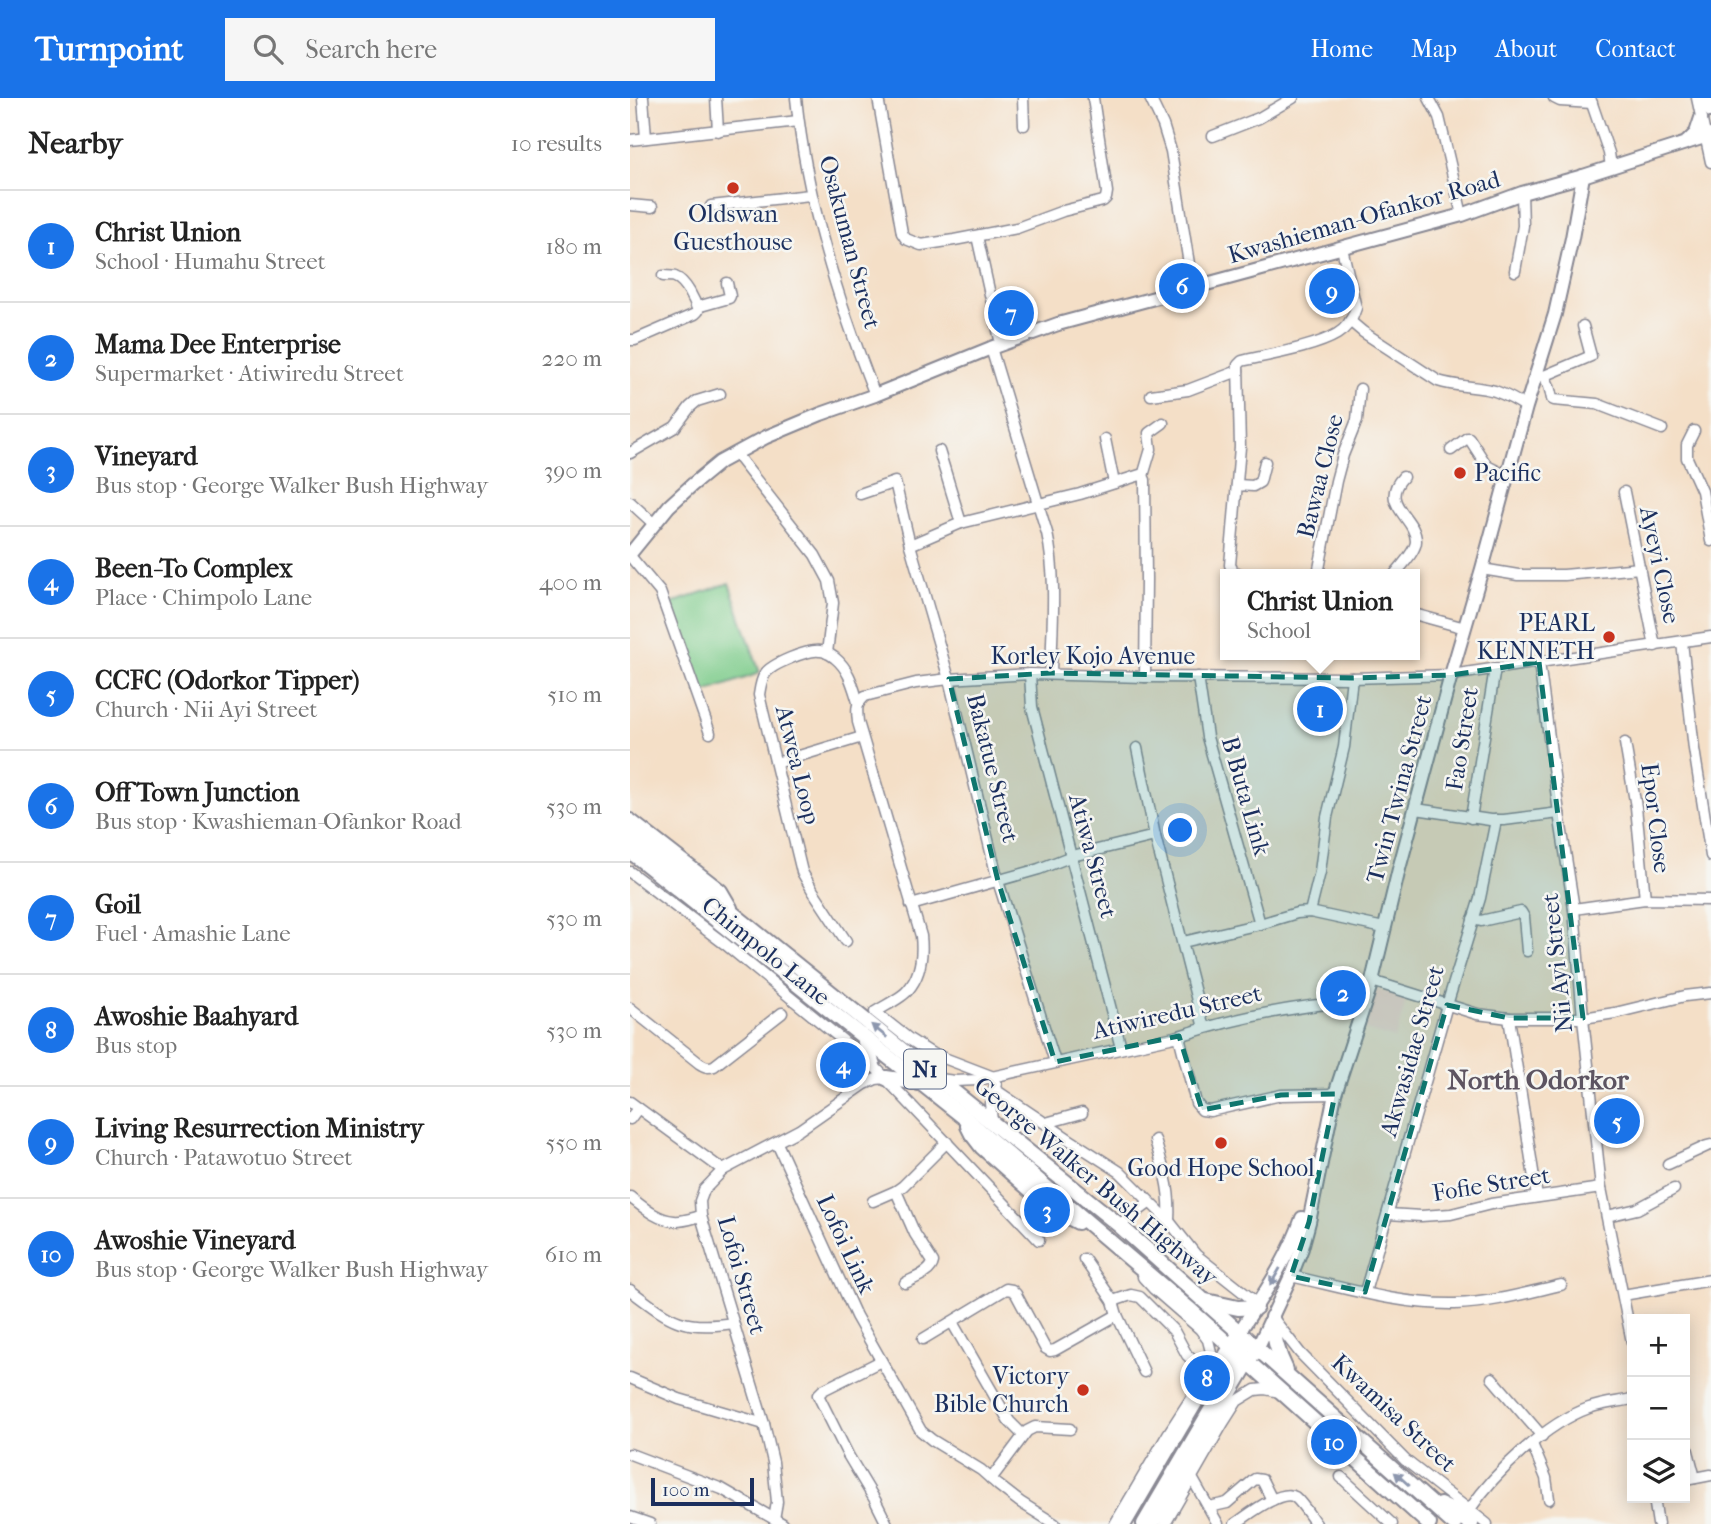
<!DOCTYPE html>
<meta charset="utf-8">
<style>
body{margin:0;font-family:"IM FELL French Canon",serif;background:#f6f6f6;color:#222}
.controls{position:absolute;right:21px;bottom:21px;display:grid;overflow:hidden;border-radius:0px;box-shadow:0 4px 18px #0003}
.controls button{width:63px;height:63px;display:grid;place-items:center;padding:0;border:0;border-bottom:2px solid #e0e0e0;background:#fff;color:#222;font:35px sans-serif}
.scale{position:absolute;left:21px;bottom:18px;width:103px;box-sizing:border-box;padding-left:7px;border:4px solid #1b2f5e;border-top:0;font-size:19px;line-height:24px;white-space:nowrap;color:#1b2f5e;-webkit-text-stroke:5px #f6f6f2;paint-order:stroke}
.you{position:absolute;left:551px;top:733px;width:24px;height:24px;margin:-18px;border:5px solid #fff;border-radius:50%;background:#1a73e8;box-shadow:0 0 0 10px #1a73e833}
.badge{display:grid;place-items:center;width:46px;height:46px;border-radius:50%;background:#1a73e8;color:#fff;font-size:23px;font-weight:700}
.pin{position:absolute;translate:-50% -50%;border:4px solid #fff;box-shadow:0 2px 7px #0006}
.popup{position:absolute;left:590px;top:471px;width:200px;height:91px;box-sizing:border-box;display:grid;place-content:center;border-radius:0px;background:#fff;filter:drop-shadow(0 2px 5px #0005);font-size:23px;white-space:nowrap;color:#767676}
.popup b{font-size:26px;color:#222}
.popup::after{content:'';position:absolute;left:50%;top:100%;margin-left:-14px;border:14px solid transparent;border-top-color:#fff}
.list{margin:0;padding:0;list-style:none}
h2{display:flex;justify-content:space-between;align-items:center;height:91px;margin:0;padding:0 28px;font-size:30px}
h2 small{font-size:23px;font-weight:400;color:#767676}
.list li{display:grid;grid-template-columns:46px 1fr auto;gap:21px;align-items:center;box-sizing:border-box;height:112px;padding:0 28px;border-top:2px solid #e0e0e0}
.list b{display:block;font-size:26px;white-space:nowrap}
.list p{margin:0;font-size:23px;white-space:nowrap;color:#767676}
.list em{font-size:23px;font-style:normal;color:#767676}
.icon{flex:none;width:38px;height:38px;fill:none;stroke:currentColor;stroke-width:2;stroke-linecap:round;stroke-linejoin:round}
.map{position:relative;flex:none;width:1081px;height:1426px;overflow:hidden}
header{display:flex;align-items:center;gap:42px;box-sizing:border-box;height:98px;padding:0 35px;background:#1a73e8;color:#fff}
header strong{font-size:33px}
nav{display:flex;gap:38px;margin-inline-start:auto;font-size:24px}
.search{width:490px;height:63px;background:#f6f6f6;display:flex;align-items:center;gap:18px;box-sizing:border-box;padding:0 24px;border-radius:0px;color:#767676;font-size:26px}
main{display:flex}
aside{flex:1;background:#fff}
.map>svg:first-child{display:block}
.built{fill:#f7d1c7}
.green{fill:#7ecc8b;stroke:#4c7e74;stroke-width:2}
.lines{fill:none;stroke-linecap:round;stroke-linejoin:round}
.minor-casing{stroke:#888792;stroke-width:13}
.major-casing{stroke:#888792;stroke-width:16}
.highway-casing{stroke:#888792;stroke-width:18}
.minor{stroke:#fff;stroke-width:10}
.major{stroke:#fff;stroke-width:12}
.highway{stroke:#fff;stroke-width:14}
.oneway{fill:#8d97ae}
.marked{fill:#0f766e;fill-opacity:0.2;stroke:#0f766e;stroke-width:5;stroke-dasharray:14 9;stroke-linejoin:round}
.poi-dot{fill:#c8321e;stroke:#f6f6f2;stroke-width:2.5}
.labels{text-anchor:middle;stroke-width:5;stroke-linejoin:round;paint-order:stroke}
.shield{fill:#f6f6f2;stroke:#5d6b8a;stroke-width:2}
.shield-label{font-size:23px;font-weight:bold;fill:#1b2f5e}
.poi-label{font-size:24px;fill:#1b2f5e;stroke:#f6f6f2}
.street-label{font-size:24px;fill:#1b2f5e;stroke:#f6f6f2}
.quarter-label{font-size:28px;font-weight:bold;fill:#5d5461;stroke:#f6f6f2}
</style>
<header>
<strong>Turnpoint</strong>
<div class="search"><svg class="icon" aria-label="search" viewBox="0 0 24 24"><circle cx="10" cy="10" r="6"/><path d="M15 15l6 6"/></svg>Search here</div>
<nav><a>Home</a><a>Map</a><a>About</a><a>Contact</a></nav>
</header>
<main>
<aside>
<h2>Nearby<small>10 results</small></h2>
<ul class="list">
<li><span class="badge">1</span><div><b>Christ Union</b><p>School · Humahu Street</p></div><em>180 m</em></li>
<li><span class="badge">2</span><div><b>Mama Dee Enterprise</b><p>Supermarket · Atiwiredu Street</p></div><em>220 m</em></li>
<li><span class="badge">3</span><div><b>Vineyard</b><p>Bus stop · George Walker Bush Highway</p></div><em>390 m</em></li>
<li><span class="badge">4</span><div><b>Been-To Complex</b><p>Place · Chimpolo Lane</p></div><em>400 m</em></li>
<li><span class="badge">5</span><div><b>CCFC (Odorkor Tipper)</b><p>Church · Nii Ayi Street</p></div><em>510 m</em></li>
<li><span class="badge">6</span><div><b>Off Town Junction</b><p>Bus stop · Kwashieman-Ofankor Road</p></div><em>530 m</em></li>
<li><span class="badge">7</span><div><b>Goil</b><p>Fuel · Amashie Lane</p></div><em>530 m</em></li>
<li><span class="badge">8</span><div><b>Awoshie Baahyard</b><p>Bus stop</p></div><em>530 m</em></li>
<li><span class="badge">9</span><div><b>Living Resurrection Ministry</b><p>Church · Patawotuo Street</p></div><em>550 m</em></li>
<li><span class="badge">10</span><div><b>Awoshie Vineyard</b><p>Bus stop · George Walker Bush Highway</p></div><em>610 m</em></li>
</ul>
</aside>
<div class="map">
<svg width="1081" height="1426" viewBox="0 0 1081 1426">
<rect width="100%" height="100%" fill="#f6f6f2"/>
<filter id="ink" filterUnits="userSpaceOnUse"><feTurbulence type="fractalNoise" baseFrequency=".0143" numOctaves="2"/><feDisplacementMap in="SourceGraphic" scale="14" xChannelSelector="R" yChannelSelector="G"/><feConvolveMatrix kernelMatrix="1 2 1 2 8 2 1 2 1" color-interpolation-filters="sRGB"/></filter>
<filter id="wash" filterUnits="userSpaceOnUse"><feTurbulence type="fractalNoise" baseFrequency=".00686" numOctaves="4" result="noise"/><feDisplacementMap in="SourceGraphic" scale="28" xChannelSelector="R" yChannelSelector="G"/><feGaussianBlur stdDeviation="1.57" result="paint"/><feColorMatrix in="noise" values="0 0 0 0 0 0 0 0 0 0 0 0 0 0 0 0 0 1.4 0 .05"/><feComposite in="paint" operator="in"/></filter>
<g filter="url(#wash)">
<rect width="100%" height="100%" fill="#f4dfc7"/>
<polygon class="built" points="742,889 777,899 765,941 729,930"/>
<polygon class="green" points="99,485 130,575 70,596 39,506"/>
</g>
<g filter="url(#ink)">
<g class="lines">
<g class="minor-casing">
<g id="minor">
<polyline points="13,0 16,40"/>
<polyline points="86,0 88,33"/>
<path d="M166 0C177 104 207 200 245 297"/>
<polyline points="248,0 272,135 276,141 291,147 324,142 387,130 433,113 473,103 476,100 477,94 463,0"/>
<polyline points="393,0 394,27"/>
<polyline points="520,0 533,27 541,53 563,191"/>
<polyline points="799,0 809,19 832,117"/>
<polyline points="924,0 930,3 962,5"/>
<polyline points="960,0 979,55 981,69"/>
<polyline points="1067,0 1081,64"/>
<polyline points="583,38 629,20 663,0"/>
<polyline points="0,42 168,23"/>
<polyline points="0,107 22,109"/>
<polyline points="81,108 180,97"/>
<polyline points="347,138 371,246"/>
<polyline points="885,173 893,128 892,95"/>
<polyline points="67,209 99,200 100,198 97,185"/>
<path d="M720 223 733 234 808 283C827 289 846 288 865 293 876 297 886 302 896 309"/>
<path d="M0 242H5L65 216 68 213C65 203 56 183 45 179 43 178 34 178 33 178"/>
<path d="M361 250 417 435C427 481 422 529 421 575"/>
<path d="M908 275C918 280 920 290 922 301L924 302 967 306 1032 331"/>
<polyline points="914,278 961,258 953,228"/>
<polyline points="521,297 558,292 608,273"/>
<polyline points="1064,333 1057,347 1057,360 1072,393 1081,443"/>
<polyline points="475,341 484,385"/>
<polyline points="821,352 837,340 839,340 857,368 877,378"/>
<polyline points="309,353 331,425"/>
<polyline points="0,355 45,329 60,309 67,303 90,296"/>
<polyline points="105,355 185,457 199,483 203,505 197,555"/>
<polyline points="513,378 521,351 519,335 533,325"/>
<polyline points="607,387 623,388 630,384 635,364"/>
<polyline points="994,394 1025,548"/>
<polyline points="230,396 265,384 280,447 319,581 368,783 425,964"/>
<polyline points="0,404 24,426"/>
<polyline points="280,447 331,425 450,396 510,377 513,378 515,382 516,481 515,579"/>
<polyline points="0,458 30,494 80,635"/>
<polyline points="852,471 888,477 934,477 1010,470"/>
<path d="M610 476 603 473 600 467 610 349 608 267 612 263C638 257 686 249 707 236 717 230 723 220 726 210L712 150"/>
<polyline points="688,476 706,383 713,357 727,322 730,291"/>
<path d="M765 476C771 468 786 453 786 443 786 419 748 406 773 379"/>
<polyline points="784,516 835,530"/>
<polyline points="1052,544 1064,651 1081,758"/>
<polyline points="909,564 929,715 944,811 953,920 971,1090 1002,1244"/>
<polyline points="400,576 402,609 491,950"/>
<polyline points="568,579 577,639 630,826"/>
<polyline points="995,645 1006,709 1015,801"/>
<polyline points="507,650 525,738 574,930"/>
<polyline points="146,665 232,639"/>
<polyline points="786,711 860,722 874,722 929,715"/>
<polyline points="841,720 865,570"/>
<polyline points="0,774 95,846 243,967 409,1142"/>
<polyline points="281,807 409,771 442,758 525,738"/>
<polyline points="944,811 1015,801 1081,802"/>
<polyline points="680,814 690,774 697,719 714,649 722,580"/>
<polyline points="843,821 851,823 891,814 894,819 897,853"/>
<path d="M216 843 183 793 172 774 129 597C130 590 131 582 135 576 141 566 179 551 190 553 196 553 201 557 205 560 219 571 223 588 228 604"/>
<polyline points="553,844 630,826 667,815 680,814 754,830"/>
<polyline points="742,883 847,916 879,920 953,920 985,915 1055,898 1081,895"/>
<path d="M0 910 69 965C75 969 78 970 84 968L152 915"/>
<polyline points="879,920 907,1099"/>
<polyline points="549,938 566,1005 572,1012 580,1013 651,997 705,996"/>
<path d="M361 978 301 955 279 941 245 914C254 908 272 900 278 892 291 877 293 857 291 838L228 624C227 612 225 607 235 598L286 585 319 581 400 576 515 579 722 580 821 577 1081 539"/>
<path d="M309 981 325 983 348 982 549 938C610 918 672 907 735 902"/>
<polyline points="364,991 440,1042 490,1074 539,1123 566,1157 628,1206"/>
<polyline points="0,1004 93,1072"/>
<polyline points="0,1021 8,1010"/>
<polyline points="362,1023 360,1005 366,986"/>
<polyline points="416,1025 452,1015"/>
<path d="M525 1042C534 1073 541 1091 539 1123"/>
<polyline points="147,1045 226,1218 291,1333 302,1342 351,1372 368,1387 390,1404 425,1426"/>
<polyline points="1038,1066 1077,1048 1081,1047"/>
<path d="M266 1093 285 1136 303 1164C301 1175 284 1180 275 1185"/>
<path d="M0 1099C13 1109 27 1122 44 1123 52 1124 63 1120 71 1118"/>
<polyline points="243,1103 266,1093 273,1088 317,1044"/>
<polyline points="758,1116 791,1118 821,1116 861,1106 971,1090"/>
<polyline points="977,1118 1007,1111 1044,1091"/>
<polyline points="489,1127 519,1105"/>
<polyline points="454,1161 483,1203 487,1217 514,1274"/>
<path d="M661 1178C715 1190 770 1207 825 1206 861 1205 896 1195 931 1187"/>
<path d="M0 1192C40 1222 51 1233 103 1225"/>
<polyline points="735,1194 817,907 850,800 866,722"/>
<polyline points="993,1197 1081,1182"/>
<polyline points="483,1203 501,1197 510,1199 544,1233 557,1257 576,1275"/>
<polyline points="642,1219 670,1255 775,1362 857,1426"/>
<polyline points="322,1224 379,1323 393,1337"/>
<polyline points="293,1241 376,1191 382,1192 386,1196 415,1250 420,1253 425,1252 487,1217"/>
<polyline points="251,1263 193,1292 188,1297 218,1357 245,1402 257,1426"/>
<polyline points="0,1280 49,1301 134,1326"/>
<polyline points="862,1280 912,1338"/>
<polyline points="1055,1342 1065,1380"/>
<polyline points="902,1346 916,1380 919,1401"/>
<polyline points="0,1356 92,1391 153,1426"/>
<polyline points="711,1379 762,1426"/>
<polyline points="562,1380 588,1426"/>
<polyline points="361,1381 397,1333 405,1329 440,1331"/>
<polyline points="1055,1382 1081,1377"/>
<polyline points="1024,1400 1028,1426"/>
<polyline points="579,1409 597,1405 625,1381 632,1382 642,1402"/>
<path d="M840 1411C865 1374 917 1325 959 1310 973 1305 988 1304 1002 1301"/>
<polyline points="0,1419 20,1426"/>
<polyline points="144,1421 147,1404 143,1364 134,1326 71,1118 70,1103 74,1092 93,1072 169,1032 235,986 246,981 256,980"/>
<polyline points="485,1426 538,1336 567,1291 580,1263 581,1254 578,1242 570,1231 524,1191 513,1179"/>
<polyline points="535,1426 593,1325 607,1303 625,1292 635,1291 650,1294"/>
<path d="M605 1426C617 1418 651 1390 665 1399 673 1406 680 1418 686 1426"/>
</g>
</g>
<g class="major-casing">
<g id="major">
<polyline points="1057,44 1066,35 1071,20"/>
<polyline points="0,456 39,408 62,387 90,364 136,339 191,316 245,297 361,250 428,226 832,117 892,95 953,78 1081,37"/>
<path d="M495 1426C530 1366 565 1305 602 1246 627 1205 656 1167 672 1120"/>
<polyline points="523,1426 627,1251 661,1178 672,1150 679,1124 705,996 742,883 769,771 821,577 852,471 896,309 925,216 942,140 953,78"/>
</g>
</g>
<g class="highway-casing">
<g id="highway">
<polyline points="1078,0 1081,12"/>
<polyline points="0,723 90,793 100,810"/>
<polyline points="0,737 44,773 102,815 489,1127 824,1426"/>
<polyline points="0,753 335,1020 558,1210 799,1426"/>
<polyline points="234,941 243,967"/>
<polyline points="256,980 290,985"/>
<polyline points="338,1028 342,1036 352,1049 421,1110 448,1124"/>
<polyline points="576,1203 608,1210 626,1209"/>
<path d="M642 1219C643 1239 647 1254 656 1272"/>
<path d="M592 1262C600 1259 605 1262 605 1271"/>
<polyline points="810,1407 823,1413 841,1426"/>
<polyline points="514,1426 612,1259 612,1249"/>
</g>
</g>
<use href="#minor" class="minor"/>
<use href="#major" class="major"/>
<use href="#highway" class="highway"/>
</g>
<defs><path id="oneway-solid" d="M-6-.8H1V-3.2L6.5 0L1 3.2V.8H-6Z" transform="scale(1.75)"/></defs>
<g class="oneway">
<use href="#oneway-solid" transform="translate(249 933) rotate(-141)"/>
<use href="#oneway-solid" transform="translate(645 1179) rotate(120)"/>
<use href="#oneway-solid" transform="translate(772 1381) rotate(-138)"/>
</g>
</g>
<path class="marked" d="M909 564 953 920H879L817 907 735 1194 661 1178 679 1124 705 996 651 997 572 1012 549 938 425 964 368 783 319 581 421 575 722 580 821 577Z"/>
<g class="poi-dot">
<circle cx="103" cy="90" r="7"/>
<circle cx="830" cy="375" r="7"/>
<circle cx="979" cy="539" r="7"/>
<circle cx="591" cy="1045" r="7"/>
<circle cx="453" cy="1292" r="7"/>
</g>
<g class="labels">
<rect class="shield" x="274" y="951.5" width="42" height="39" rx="5"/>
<g class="shield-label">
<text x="295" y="979">N1</text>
</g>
<g class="poi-label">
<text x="103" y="124">Oldswan<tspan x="103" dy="28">Guesthouse</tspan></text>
<text x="844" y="383" text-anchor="start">Pacific</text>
<text x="965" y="533" text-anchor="end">PEARL<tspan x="965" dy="28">KENNETH</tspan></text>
<text x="591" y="1078">Good Hope School</text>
<text x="439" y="1286" text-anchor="end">Victory<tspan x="439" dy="28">Bible Church</tspan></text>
</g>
<g class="street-label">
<text transform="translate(734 119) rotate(-16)" y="8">Kwashieman-Ofankor Road</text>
<text transform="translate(220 144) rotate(75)" y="8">Osakuman Street</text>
<text transform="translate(690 378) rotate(-76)" y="8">Bawaa Close</text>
<text transform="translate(1030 467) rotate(78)" y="8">Ayeyi Close</text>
<text x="463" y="566">Korley Kojo Avenue</text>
<text transform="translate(832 641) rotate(-81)" y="8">Fao Street</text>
<text transform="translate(168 667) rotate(76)" y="8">Atwea Loop</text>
<text transform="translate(363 670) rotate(76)" y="8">Bakatue Street</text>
<text transform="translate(769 691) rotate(-75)" y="8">Twin Twina Street</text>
<text transform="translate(616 698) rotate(74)" y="8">B Buta Link</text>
<text transform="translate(1026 720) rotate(83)" y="8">Epor Close</text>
<text transform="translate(463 758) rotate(75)" y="8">Atiwa Street</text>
<text transform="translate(136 853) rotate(39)" y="8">Chimpolo Lane</text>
<text transform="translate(927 865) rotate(-96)" y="8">Nii Ayi Street</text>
<text transform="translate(547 914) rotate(-13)" y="8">Atiwiredu Street</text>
<text transform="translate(782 953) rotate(-74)" y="8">Akwasidae Street</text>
<text transform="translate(466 1083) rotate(40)" y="8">George Walker Bush Highway</text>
<text transform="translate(861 1086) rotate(-9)" y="8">Fofie Street</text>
<text transform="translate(216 1146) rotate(65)" y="8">Lofoi Link</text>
<text transform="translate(112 1177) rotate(74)" y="8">Lofoi Street</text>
<text transform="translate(764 1315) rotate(43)" y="8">Kwamisa Street</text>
</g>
<g class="quarter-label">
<text x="908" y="991">North Odorkor</text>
</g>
</g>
</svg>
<div class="controls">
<button>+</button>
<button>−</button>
<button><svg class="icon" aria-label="layers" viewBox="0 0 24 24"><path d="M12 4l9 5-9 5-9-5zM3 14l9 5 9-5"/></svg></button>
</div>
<div class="scale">100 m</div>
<div class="you"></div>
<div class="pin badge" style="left:690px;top:611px">1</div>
<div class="popup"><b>Christ Union</b>School</div>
<div class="pin badge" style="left:713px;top:895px">2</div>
<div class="pin badge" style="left:417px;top:1112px">3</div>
<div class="pin badge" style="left:213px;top:967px">4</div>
<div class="pin badge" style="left:987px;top:1023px">5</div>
<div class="pin badge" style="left:552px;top:188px">6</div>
<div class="pin badge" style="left:381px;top:215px">7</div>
<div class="pin badge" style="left:577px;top:1280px">8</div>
<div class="pin badge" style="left:702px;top:193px">9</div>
<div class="pin badge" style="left:704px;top:1344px">10</div>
</div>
</main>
